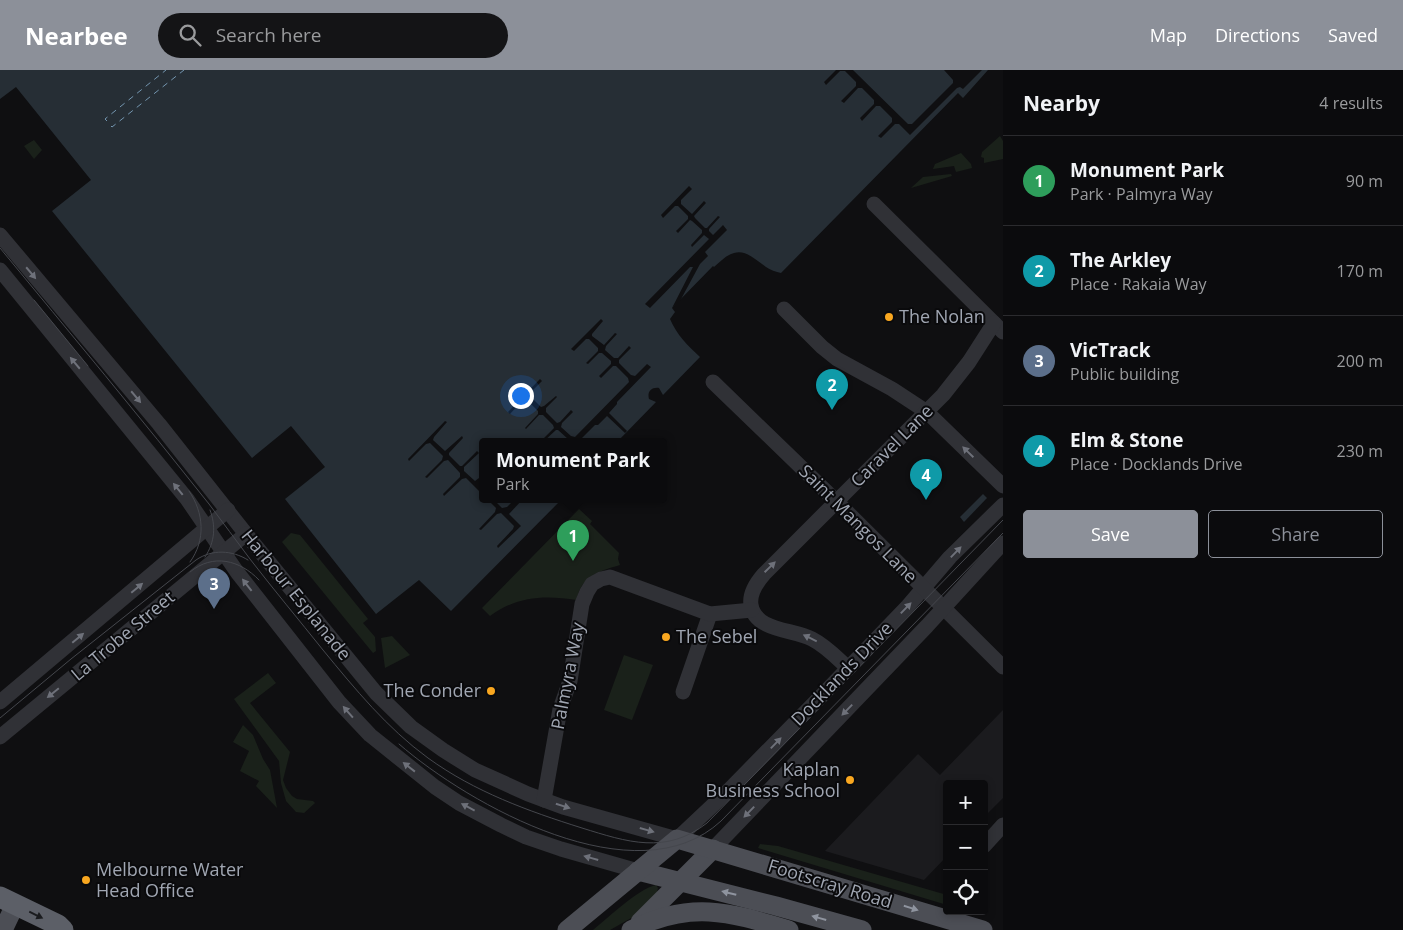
<!DOCTYPE html>
<meta charset="utf-8">
<style>
body{margin:0;font-family:"Open Sans",sans-serif;background:#141416;color:#f1f3f6}
.controls{position:absolute;right:15px;bottom:15px;display:grid;overflow:hidden;border-radius:5px;box-shadow:0 2px 8px #0003}
.controls button{width:45px;height:45px;display:grid;place-items:center;padding:0;border:0;border-bottom:1px solid #2b2b2e;background:#0b0b0d;color:#f1f3f6;font:25px sans-serif}
.you{position:absolute;left:520px;top:325px;width:18px;height:18px;margin:-12px;border:4px solid #fff;border-radius:50%;background:#1a73e8;box-shadow:0 0 0 8px #1a73e833}
.badge{display:grid;place-items:center;width:32px;height:32px;border-radius:50%;background:#8c9099;color:#fff;font-size:16px;font-weight:700}
.pin{position:absolute;translate:-50% -41px;filter:drop-shadow(0 1px 2px #0008)}
.pin::after{content:'';position:absolute;top:26px;width:18px;height:15px;background:inherit;clip-path:polygon(0 0,100% 0,50% 100%)}
.popup{position:absolute;left:479px;top:368px;width:188px;height:65px;box-sizing:border-box;display:grid;place-content:center;border-radius:5px;background:#0b0b0d;filter:drop-shadow(0 1px 4px #0005);font-size:16px;white-space:nowrap;color:#9a9b9d}
.popup b{font-size:19px;color:#f1f3f6}
.popup::after{content:'';position:absolute;left:50%;top:100%;margin-left:-10px;border:10px solid transparent;border-top-color:#0b0b0d}
.list{margin:0;padding:0;list-style:none}
h2{display:flex;justify-content:space-between;align-items:center;height:65px;margin:0;padding:0 20px;font-size:21px}
h2 small{font-size:16px;font-weight:400;color:#9a9b9d}
.list li{display:grid;grid-template-columns:32px 1fr auto;gap:15px;align-items:center;box-sizing:border-box;height:90px;padding:0 20px;border-top:1px solid #2b2b2e}
.list b{display:block;font-size:19px;white-space:nowrap}
.list p{margin:0;font-size:16px;white-space:nowrap;color:#9a9b9d}
.list em{font-size:16px;font-style:normal;color:#9a9b9d}
.actions{display:flex;gap:10px;padding:15px 20px}
.actions a{flex:1;padding:11px 0;border:1px solid #8c9099;border-radius:5px;text-align:center;font-size:18px;color:#8c9099}
.actions .main{background:#8c9099;color:#fff}
.icon{flex:none;width:28px;height:28px;fill:none;stroke:currentColor;stroke-width:2;stroke-linecap:round;stroke-linejoin:round}
.map{position:relative;flex:none;width:1003px;height:860px;overflow:hidden}
header{display:flex;align-items:center;gap:30px;box-sizing:border-box;height:70px;padding:0 25px;background:#8c9099;color:#fff}
header strong{font-size:24px}
nav{display:flex;gap:28px;margin-inline-start:auto;font-size:18px}
.search{width:350px;height:45px;background:#141416;display:flex;align-items:center;gap:12px;box-sizing:border-box;padding:0 18px;border-radius:28px;color:#9a9b9d;font-size:19px}
main{display:flex}
aside{flex:1;background:#0b0b0d}
.map>svg:first-child{display:block}
.built{fill:#1b1b1e}
.green{fill:#1a211a}
.water{fill:#262e35}
.pier{fill:#0f0f11}
.lines{fill:none;stroke-linecap:round;stroke-linejoin:round}
.ferry{stroke:#7496b0;stroke-width:1;stroke-dasharray:6 5;stroke-linecap:butt}
.minor{stroke:#303136;stroke-width:15}
.major{stroke:#4c4e55;stroke-width:19}
.highway{stroke:#5c5f67;stroke-width:21}
.tram{stroke:#45474d;stroke-width:1}
.oneway{fill:#6e717a}
.oneway2{fill:#8f949f}
.oneway3{fill:#1a1b1e}
.poi-dot{fill:#f9a720;stroke:#0a0a0c;stroke-width:2}
.labels{text-anchor:middle;stroke-width:4;stroke-linejoin:round;paint-order:stroke}
.poi-label{font-size:18px;fill:#a0a6b2;stroke:#0a0a0c;text-anchor:start}
.street-label{font-size:18px;fill:#a0a6b2;stroke:#0a0a0c}
</style>
<header>
<strong>Nearbee</strong>
<div class="search"><svg class="icon" aria-label="search" viewBox="0 0 24 24"><circle cx="10" cy="10" r="6"/><path d="M15 15l6 6"/></svg>Search here</div>
<nav><a>Map</a><a>Directions</a><a>Saved</a></nav>
</header>
<main>
<div class="map">
<svg width="1003" height="860" viewBox="0 0 1003 860">
<rect width="100%" height="100%" fill="#0f0f11"/>
<polygon class="built" points="1003,640 1003,728 984,747 984,714 947,714 947,786 924,810 825,781 918,684 940,705"/>
<g class="green">
<polygon points="1000,66 1003,71 1003,89 984,93 984,88 981,87 982,82"/>
<polygon points="34,70 42,80 34,89 24,76"/>
<polygon points="961,83 971,94 972,98 956,102 954,96 933,99 935,94"/>
<polygon points="951,104 952,106 911,118 923,107"/>
<path d="M579 439 592 451 590 454 619 483 618 489 620 495C599 501 580 507 577 530 545 525 517 526 490 546L482 538Z"/>
<polygon points="291,463 300,465 368,549 363,553 375,567 376,581 373,583 282,472"/>
<polygon points="392,566 410,585 385,598 381,568"/>
<polygon points="624,585 653,595 632,650 604,640"/>
<polygon points="268,603 276,613 250,633 290,682 283,710 286,718 292,726 297,729 313,731 315,733 304,743 296,742 286,731 281,713 279,691 234,629"/>
<polygon points="243,655 253,665 263,689 270,700 277,738 256,716 259,711 240,701 249,681 233,672"/>
<polygon points="760,774 778,776 947,825 947,835 758,778"/>
<path d="M656 815 658 818 656 826 640 843 610 860H593C608 848 638 819 656 815Z"/>
</g>
<g class="water">
<path d="M0 0H988L963 28 958 23 781 203C776 202 770 200 766 197 757 191 746 179 734 183 726 185 720 192 714 197L713 196 672 238 675 242 670 249C677 265 687 275 700 287L663 325 659 318C651 317 647 322 649 329L656 332 617 372H483V430H561L451 541 419 510 376 544 285 429 325 397 291 356 252 388 52 141 91 110 16 17 0 29Z"/>
<polygon points="983,424 987,428 964,452 960,447"/>
</g>
<g class="pier">
<polygon points="836,0 853,0 908,54 912,54 953,13 953,10 944,0 982,0 963,19 960,17 957,18 910,65 899,54 895,54 881,68 878,66 892,52 892,48 880,36 876,36 862,51 860,48 874,34 874,30 862,18 858,18 844,33 841,31 856,16 856,12 845,1 840,1 826,15 824,12"/>
<polygon points="689,116 692,119 681,130 681,134 692,144 704,131 706,133 694,146 695,148 705,158 707,158 718,146 720,147 709,159 709,161 713,165 723,155 727,160 705,182 708,186 700,194 680,231 672,238 693,197 690,197 650,238 645,234 709,169 704,165 692,177 691,175 702,163 702,160 692,151 690,150 678,163 676,161 688,149 688,146 678,136 675,136 663,148 661,145"/>
<polygon points="601,249 603,251 592,264 592,266 604,275 615,263 617,264 606,276 605,280 614,288 618,288 629,276 631,278 619,290 619,293 631,305 635,306 647,294 651,297 617,332 617,334 609,343 627,361 625,363 607,346 598,355 595,355 578,372 569,372 568,369 558,360 556,360 543,372 540,372 554,358 553,355 543,345 539,345 526,359 525,358 538,344 538,341 527,330 523,330 510,344 508,342 540,309 542,311 530,323 531,327 541,337 544,336 556,326 557,327 546,338 546,342 557,353 560,352 571,340 573,342 562,353 561,357 571,366 575,367 629,312 628,308 616,296 613,296 601,308 599,306 611,294 611,291 602,283 599,283 588,294 586,293 598,281 598,278 589,269 586,269 574,281 571,279"/>
<polygon points="445,351 447,352 434,367 433,370 445,381 462,366 463,368 449,383 449,385 460,396 462,396 477,381 479,383 464,397 464,401 475,411 483,405 483,409 479,413 483,419 483,425 466,408 462,409 444,426 443,424 460,407 460,403 448,390 444,391 427,408 425,407 442,390 443,386 430,373 426,374 409,391 408,389"/>
<polygon points="488,430 494,430 502,438 507,437 514,430 522,430 509,444 521,456 498,478 497,476 513,459 514,456 501,443 497,444 481,460 479,459 495,442 496,438"/>
</g>
<g class="lines">
<g class="ferry">
<polyline points="107,51 105,49 166,0"/>
<polyline points="111,56 112,57 184,0"/>
</g>
<g class="minor">
<polyline points="874,134 1003,262"/>
<polyline points="0,165 159,354 246,464 376,623 411,657 443,680 475,700 528,724 563,737 677,769 729,720 831,616 908,536 950,487 1003,435"/>
<polyline points="0,200 187,429 237,502 339,632 370,665 435,717 459,733 501,755 526,767 561,779 638,801"/>
<polyline points="784,239 822,277 837,289 892,319 927,342 1003,416"/>
<polyline points="713,312 837,432 1003,597"/>
<path d="M848 598C837 588 826 576 812 569 793 559 755 561 751 535 749 523 757 512 764 504L943 325 969 292 994 253"/>
<polyline points="683,622 710,544"/>
<polyline points="0,632 228,440"/>
<polyline points="0,667 246,464"/>
<polyline points="544,730 560,639 570,611 582,534 587,522 592,514 601,509 610,507 710,544 752,540"/>
<polyline points="984,776 1003,755"/>
<polyline points="713,779 927,556 1003,473"/>
</g>
<g class="major">
<polyline points="638,801 776,836 862,860"/>
<polyline points="640,852 713,779"/>
<polyline points="3,860 15,835"/>
<polyline points="567,860 677,769 983,860"/>
<path d="M631 860C691 830 729 842 789 860"/>
</g>
<polyline class="highway" points="0,827 58,855 63,860"/>
<g class="tram">
<path d="M0 178C70 263 141 348 209 434 223 452 236 471 250 489 274 520 299 550 323 580 355 619 387 658 428 688 475 722 528 741 582 758 627 772 666 785 707 753L1003 450"/>
<polyline points="34,230 88,296"/>
<path d="M189 421C204 443 206 470 190 492"/>
<path d="M205 487C215 472 216 456 210 440"/>
<path d="M190 502C213 483 240 490 259 510"/>
<path d="M0 648 71 589 196 490C212 479 232 480 248 490"/>
<path d="M399 674C469 735 637 829 721 751L1003 463"/>
</g>
</g>
<defs><path id="oneway-solid" d="M-6-.8H1V-3.2L6.5 0L1 3.2V.8H-6Z" transform="scale(1.25)"/></defs>
<g class="oneway">
<use href="#oneway-solid" transform="translate(31 203) rotate(50)"/>
<use href="#oneway-solid" transform="translate(75 293) rotate(-130)"/>
<use href="#oneway-solid" transform="translate(136 327) rotate(50)"/>
<use href="#oneway-solid" transform="translate(968 382) rotate(-136)"/>
<use href="#oneway-solid" transform="translate(178 419) rotate(-129)"/>
<use href="#oneway-solid" transform="translate(956 482) rotate(-46)"/>
<use href="#oneway-solid" transform="translate(770 497) rotate(-44)"/>
<use href="#oneway-solid" transform="translate(247 515) rotate(-128)"/>
<use href="#oneway-solid" transform="translate(137 518) rotate(-40)"/>
<use href="#oneway-solid" transform="translate(906 538) rotate(-46)"/>
<use href="#oneway-solid" transform="translate(78 568) rotate(-40)"/>
<use href="#oneway-solid" transform="translate(810 568) rotate(-154)"/>
<use href="#oneway-solid" transform="translate(53 623) rotate(141)"/>
<use href="#oneway-solid" transform="translate(847 640) rotate(134)"/>
<use href="#oneway-solid" transform="translate(348 642) rotate(-131)"/>
<use href="#oneway-solid" transform="translate(776 673) rotate(-46)"/>
<use href="#oneway-solid" transform="translate(409 697) rotate(-142)"/>
<use href="#oneway-solid" transform="translate(563 736) rotate(18)"/>
<use href="#oneway-solid" transform="translate(468 737) rotate(-152)"/>
<use href="#oneway-solid" transform="translate(749 742) rotate(134)"/>
<use href="#oneway-solid" transform="translate(647 760) rotate(16)"/>
<use href="#oneway-solid" transform="translate(591 788) rotate(-164)"/>
</g>
<g class="oneway2">
<use href="#oneway-solid" transform="translate(729 823) rotate(-166)"/>
<use href="#oneway-solid" transform="translate(911 838) rotate(17)"/>
<use href="#oneway-solid" transform="translate(819 848) rotate(-164)"/>
</g>
<use class="oneway3" href="#oneway-solid" transform="translate(36 845) rotate(26)"/>
<g class="poi-dot">
<circle cx="889" cy="247" r="5"/>
<circle cx="666" cy="567" r="5"/>
<circle cx="491" cy="621" r="5"/>
<circle cx="850" cy="710" r="5"/>
<circle cx="86" cy="810" r="5"/>
</g>
<g class="labels">
<g class="poi-label">
<text x="899" y="253">The Nolan</text>
<text x="676" y="573">The Sebel</text>
<text x="481" y="627" text-anchor="end">The Conder</text>
<text x="840" y="706" text-anchor="end">Kaplan<tspan x="840" dy="21">Business School</tspan></text>
<text x="96" y="806">Melbourne Water<tspan x="96" dy="21">Head Office</tspan></text>
</g>
<g class="street-label">
<text transform="translate(892 376) rotate(-45)" y="6">Caravel Lane</text>
<text transform="translate(858 454) rotate(45)" y="6">Saint Mangos Lane</text>
<text transform="translate(296 525) rotate(51)" y="6">Harbour Esplanade</text>
<text transform="translate(123 566) rotate(-40)" y="6">La Trobe Street</text>
<text transform="translate(842 604) rotate(-46)" y="6">Docklands Drive</text>
<text transform="translate(568 606) rotate(-79)" y="6">Palmyra Way</text>
<text transform="translate(830 814) rotate(17)" y="6">Footscray Road</text>
</g>
</g>
</svg>
<div class="controls">
<button>+</button>
<button>−</button>
<button><svg class="icon" aria-label="locate" viewBox="0 0 24 24"><circle cx="12" cy="12" r="6"/><path d="M12 2v4M12 18v4M2 12h4M18 12h4"/></svg></button>
</div>
<div class="you"></div>
<div class="pin badge" style="left:573px;top:491px;background:#2e9e5b">1</div>
<div class="popup"><b>Monument Park</b>Park</div>
<div class="pin badge" style="left:832px;top:340px;background:#0f9aa8">2</div>
<div class="pin badge" style="left:214px;top:539px;background:#5c6f8a">3</div>
<div class="pin badge" style="left:926px;top:430px;background:#0f9aa8">4</div>
</div>
<aside>
<h2>Nearby<small>4 results</small></h2>
<ul class="list">
<li><span class="badge" style="background:#2e9e5b">1</span><div><b>Monument Park</b><p>Park · Palmyra Way</p></div><em>90 m</em></li>
<li><span class="badge" style="background:#0f9aa8">2</span><div><b>The Arkley</b><p>Place · Rakaia Way</p></div><em>170 m</em></li>
<li><span class="badge" style="background:#5c6f8a">3</span><div><b>VicTrack</b><p>Public building</p></div><em>200 m</em></li>
<li><span class="badge" style="background:#0f9aa8">4</span><div><b>Elm &amp; Stone</b><p>Place · Docklands Drive</p></div><em>230 m</em></li>
</ul>
<div class="actions"><a class="main">Save</a><a>Share</a></div>
</aside>
</main>
